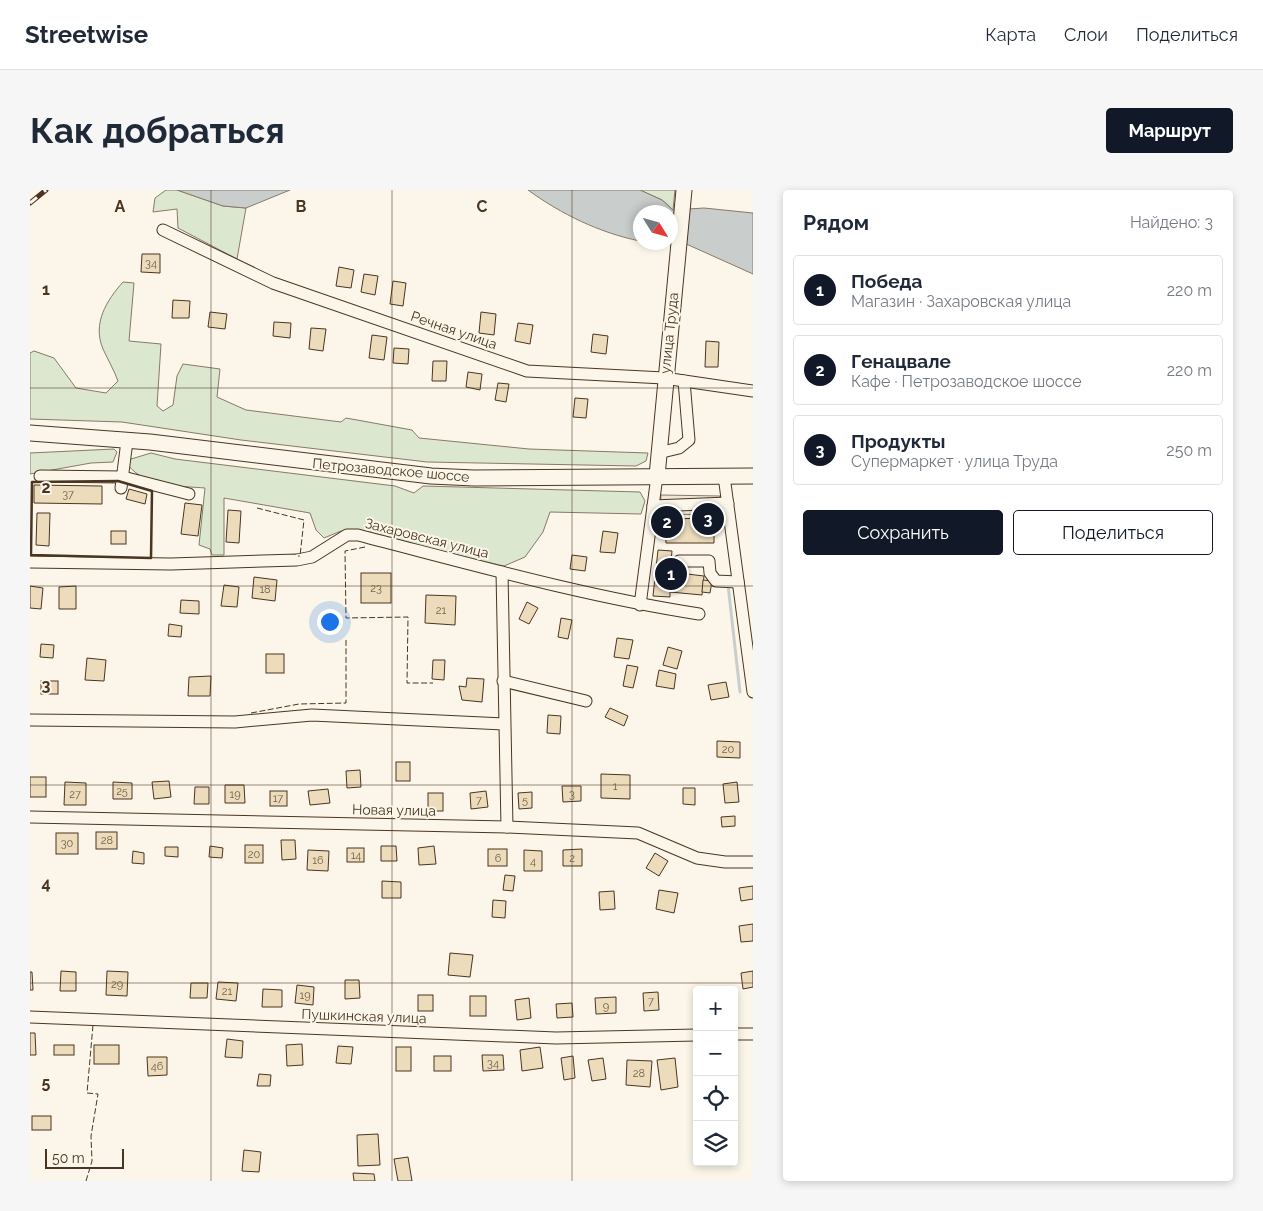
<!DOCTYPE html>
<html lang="ru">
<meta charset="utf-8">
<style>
body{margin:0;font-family:Raleway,sans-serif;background:#f6f6f7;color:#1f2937}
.controls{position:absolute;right:15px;bottom:15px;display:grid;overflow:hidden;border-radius:5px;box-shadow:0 2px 8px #0003}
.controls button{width:45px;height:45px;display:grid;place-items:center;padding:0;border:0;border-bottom:1px solid #e0e1e3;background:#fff;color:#1f2937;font:25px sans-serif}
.compass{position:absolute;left:603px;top:15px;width:45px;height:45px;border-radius:50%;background:#fff;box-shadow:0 2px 8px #0003;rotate:127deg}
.scale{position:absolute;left:15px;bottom:12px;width:79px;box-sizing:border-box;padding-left:5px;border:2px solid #4a3520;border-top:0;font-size:14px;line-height:18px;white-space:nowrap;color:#4a3520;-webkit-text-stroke:4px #fbf6e9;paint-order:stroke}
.you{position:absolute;left:299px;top:431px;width:18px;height:18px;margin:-12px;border:4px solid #fff;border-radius:50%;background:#1a73e8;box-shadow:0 0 0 8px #1a73e833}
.badge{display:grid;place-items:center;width:32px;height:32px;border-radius:50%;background:#111827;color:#fff;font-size:16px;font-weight:700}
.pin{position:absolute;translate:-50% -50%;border:2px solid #fff;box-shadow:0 1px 5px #0006}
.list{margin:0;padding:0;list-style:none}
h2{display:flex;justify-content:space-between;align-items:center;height:65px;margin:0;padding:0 20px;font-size:21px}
h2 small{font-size:16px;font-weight:400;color:#747a83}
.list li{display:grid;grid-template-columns:32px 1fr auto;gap:15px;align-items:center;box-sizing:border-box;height:70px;margin:0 10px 10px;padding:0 10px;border:1px solid #e0e1e3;border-radius:5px}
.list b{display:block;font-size:19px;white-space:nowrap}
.list p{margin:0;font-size:16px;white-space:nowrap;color:#747a83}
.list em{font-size:16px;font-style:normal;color:#747a83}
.actions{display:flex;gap:10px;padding:15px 20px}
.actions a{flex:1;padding:11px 0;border:1px solid #111827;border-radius:5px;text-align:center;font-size:18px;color:#111827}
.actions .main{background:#111827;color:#fff}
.icon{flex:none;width:28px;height:28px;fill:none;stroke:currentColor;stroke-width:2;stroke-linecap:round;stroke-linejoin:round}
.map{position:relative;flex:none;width:723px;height:991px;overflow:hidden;border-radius:5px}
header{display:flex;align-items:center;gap:30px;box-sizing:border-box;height:70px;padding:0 25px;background:#fff;border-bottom:1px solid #e0e1e3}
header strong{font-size:24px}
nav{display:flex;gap:28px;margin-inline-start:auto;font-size:18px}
.intro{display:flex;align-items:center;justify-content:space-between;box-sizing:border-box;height:120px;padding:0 30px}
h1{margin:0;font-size:35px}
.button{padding:12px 22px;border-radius:5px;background:#111827;color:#fff;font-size:18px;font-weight:700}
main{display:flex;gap:30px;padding:0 30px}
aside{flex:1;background:#fff;border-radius:5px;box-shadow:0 2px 8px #0003}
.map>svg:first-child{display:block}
.green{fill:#dce7d0;stroke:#887966}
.parking{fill:#ede7d9;stroke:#887966}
.water{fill:#c9cecd;stroke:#887966}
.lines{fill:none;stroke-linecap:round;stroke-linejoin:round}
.stream{stroke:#c9cecd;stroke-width:3}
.building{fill:#ecdcbc;stroke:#4a3520}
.minor-casing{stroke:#4a3520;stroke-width:13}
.major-casing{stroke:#4a3520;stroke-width:17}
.minor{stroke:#fbf6e9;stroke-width:11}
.major{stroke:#fbf6e9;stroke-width:15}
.rail-casing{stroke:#4a3520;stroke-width:5}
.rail{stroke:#fbf6e9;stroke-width:3;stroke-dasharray:9;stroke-linecap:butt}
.fence{stroke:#4a3520;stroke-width:1;stroke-dasharray:6 2.5;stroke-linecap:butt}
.wall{stroke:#4a3520;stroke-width:2.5}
.grid{fill:none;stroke:#4a3520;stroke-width:1;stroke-opacity:0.55}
.labels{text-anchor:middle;stroke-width:4;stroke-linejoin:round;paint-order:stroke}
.number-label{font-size:11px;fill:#725f47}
.street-label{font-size:14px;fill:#4a3520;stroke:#fbf6e9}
.grid-label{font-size:16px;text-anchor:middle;font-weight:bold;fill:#4a3520;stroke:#fbf6e9;stroke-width:4;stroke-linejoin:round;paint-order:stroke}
</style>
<header>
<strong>Streetwise</strong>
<nav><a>Карта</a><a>Слои</a><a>Поделиться</a></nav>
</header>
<div class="intro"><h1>Как добраться</h1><a class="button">Маршрут</a></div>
<main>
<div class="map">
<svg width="723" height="991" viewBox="0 0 723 991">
<rect width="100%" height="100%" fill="#fbf6e9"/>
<g class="green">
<polygon points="136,0 147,0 193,16 216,18 207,69 148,38 147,19 123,22 125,8"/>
<polygon points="610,0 645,0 643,20 632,10"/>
<path d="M93 92 104 93 99 151 131 154 127 216 133 221 143 215 147 186 153 174 190 179 187 207 216 220 311 232 316 228 382 240 389 248 499 259 618 263 616 271 606 276 397 272 211 250 92 232 0 229V163L4 161 24 168 46 198 76 203 88 191C84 180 78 170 73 159 62 133 77 110 93 92Z"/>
<polygon points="84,259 87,262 83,272 61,273 0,284 0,263"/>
<path d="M121 263 145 269 365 296 384 303 393 296 610 302 615 311 611 324 520 322 513 342 495 367 474 376 327 341H311L294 348 286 340 280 323 194 308V365H182L180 359 169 355 175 298C150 296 115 297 98 275L101 269Z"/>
</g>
<polygon class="parking" points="631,305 690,306 690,325 630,324"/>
<g class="water">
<polygon points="147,0 260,0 216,18 193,16"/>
<path d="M498 0H610L632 10 643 20 674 18 723 23V84L654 53 641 51 640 22H610V51C570 43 531 24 498 0Z"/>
</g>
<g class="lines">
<polyline class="stream" points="698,395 710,502"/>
</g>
<g class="building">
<polygon points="112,64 130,64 130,83 111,82"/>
<polygon points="309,77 324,80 321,98 306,96"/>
<polygon points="334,84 348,86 345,105 331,102"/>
<polygon points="363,91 376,93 373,116 360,114"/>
<polygon points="143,110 160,111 159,128 142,128"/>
<polygon points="180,122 197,124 195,139 178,137"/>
<polygon points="451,122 466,124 464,145 449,143"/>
<polygon points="244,132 261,133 260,148 243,146"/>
<polygon points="488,133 503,135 500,154 485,151"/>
<polygon points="281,138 296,139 293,161 279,159"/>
<polygon points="563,144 578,146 576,164 561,162"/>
<polygon points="342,145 357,147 354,170 339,168"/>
<polygon points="676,151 689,152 688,177 675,177"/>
<polygon points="364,158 379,159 378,174 363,173"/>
<polygon points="403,171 417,171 416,191 402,191"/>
<polygon points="438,182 452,184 450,200 436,197"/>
<polygon points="468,193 479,194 476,212 465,210"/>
<polygon points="545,208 558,209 556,228 543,227"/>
<polygon points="4,295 72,296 72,314 4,313"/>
<polygon points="99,299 117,304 115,314 96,309"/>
<polygon points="155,313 172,315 168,346 151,344"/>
<polygon points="198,320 211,321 209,353 196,352"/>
<polygon points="7,323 20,323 19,356 6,355"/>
<polygon points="684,328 684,353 636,353 635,329"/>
<rect x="81" y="341" width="15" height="13"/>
<polygon points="573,341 588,343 585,363 570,362"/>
<polygon points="628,360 642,361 640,382 674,386 672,405 640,402 640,407 623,406"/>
<polygon points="542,365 557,367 555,381 540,379"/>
<rect x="331" y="383" width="30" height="30"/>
<polygon points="224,387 247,390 245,411 222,408"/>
<polygon points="673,390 682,391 680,403 672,402"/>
<polygon points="194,395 209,397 207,417 191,416"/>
<polygon points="0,396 13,398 11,419 0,418"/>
<polygon points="46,396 46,419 29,419 29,397"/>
<polygon points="396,405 426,406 425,435 395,433"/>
<polygon points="151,410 169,411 169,424 150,423"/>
<polygon points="497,412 508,418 499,434 489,429"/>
<polygon points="531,428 542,430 538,449 528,447"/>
<polygon points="139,434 152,436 151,447 138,446"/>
<polygon points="587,448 603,450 599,469 584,467"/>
<polygon points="11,454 24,455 23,468 10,467"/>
<polygon points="638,457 652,461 647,479 633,475"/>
<rect x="236" y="464" width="18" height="19"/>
<polygon points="57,468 76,470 74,491 55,490"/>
<polygon points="403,470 415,470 414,490 402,489"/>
<polygon points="597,475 608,477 603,498 593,496"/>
<polygon points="629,480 646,484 644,499 626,496"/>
<polygon points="181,486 180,506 158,506 159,487"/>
<polygon points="437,488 454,489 452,512 432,510 429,496 436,497"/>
<rect x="11" y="491" width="17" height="13"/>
<polygon points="696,492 699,507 681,510 678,495"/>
<polygon points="580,518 598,526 594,536 575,527"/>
<polygon points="518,525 531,526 530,544 517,543"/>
<polygon points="687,551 710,552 710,568 687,567"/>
<rect x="366" y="572" width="14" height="19"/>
<polygon points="330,580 331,597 317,598 316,581"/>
<polygon points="571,584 600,585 600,609 571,608"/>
<rect x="0" y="587" width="16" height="20"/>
<polygon points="139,591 141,607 124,609 122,592"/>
<polygon points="35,592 56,593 56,615 34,615"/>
<polygon points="83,592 102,593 102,609 83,609"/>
<polygon points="707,592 709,612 695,613 693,594"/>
<polygon points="195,595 214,595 215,613 195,613"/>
<polygon points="532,596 551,596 551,611 533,612"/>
<polygon points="165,597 179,597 179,614 164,614"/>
<polygon points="653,598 665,598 665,615 653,614"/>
<polygon points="298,599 300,613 280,615 278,601"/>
<rect x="240" y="601" width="17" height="15"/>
<polygon points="456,601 458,617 441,619 440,603"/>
<polygon points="502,602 502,618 489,619 488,603"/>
<rect x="398" y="603" width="15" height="18"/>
<polygon points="705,626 705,636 692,637 691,627"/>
<rect x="66" y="642" width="21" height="17"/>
<rect x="26" y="643" width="22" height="21"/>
<polygon points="251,650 265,650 266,669 252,670"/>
<rect x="215" y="655" width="18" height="18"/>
<polygon points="180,656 193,658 192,668 179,667"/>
<polygon points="351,656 366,656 367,671 351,671"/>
<polygon points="404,656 406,674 389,675 388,658"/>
<polygon points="135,657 148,657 148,667 135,666"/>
<rect x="317" y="658" width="17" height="14"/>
<rect x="458" y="659" width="19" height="17"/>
<polygon points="552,659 552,676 533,676 533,660"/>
<polygon points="278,660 299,661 298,681 277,680"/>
<polygon points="494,660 512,661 512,681 494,681"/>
<polygon points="103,661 114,663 114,674 102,673"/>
<polygon points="625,663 638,671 629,686 616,678"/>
<polygon points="475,685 485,686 483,701 473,700"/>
<polygon points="352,691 371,692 371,708 352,708"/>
<polygon points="723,696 723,709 711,711 709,698"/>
<polygon points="629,700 648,703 644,723 626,719"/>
<polygon points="584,701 585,719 570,720 569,702"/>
<polygon points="463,710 476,711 475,728 462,727"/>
<polygon points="723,734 723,751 711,752 709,736"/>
<polygon points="420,763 443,765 440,787 418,785"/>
<polygon points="31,781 46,782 46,801 30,801"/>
<polygon points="77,781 98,782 97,806 76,805"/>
<polygon points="723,781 723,797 713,799 711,783"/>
<polygon points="0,782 2,782 3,800 0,800"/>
<polygon points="315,790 329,790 330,808 315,809"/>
<polygon points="188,792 208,793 206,811 186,809"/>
<polygon points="161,793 178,793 177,808 160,808"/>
<polygon points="267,795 284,797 283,815 265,813"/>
<polygon points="233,799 252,800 252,817 232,817"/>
<polygon points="628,802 629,820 614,821 613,803"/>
<rect x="388" y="805" width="15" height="16"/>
<rect x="440" y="806" width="16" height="20"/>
<polygon points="586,807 586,823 566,824 565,808"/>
<polygon points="499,808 501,828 487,830 485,810"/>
<polygon points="542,813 543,827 527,828 526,814"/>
<polygon points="0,843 5,843 6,865 0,865"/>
<polygon points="197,849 213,851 212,868 195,867"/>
<polygon points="272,854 273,875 257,876 256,855"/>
<rect x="24" y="855" width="20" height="10"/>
<rect x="64" y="855" width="25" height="19"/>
<polygon points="308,856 323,857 321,874 306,873"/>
<rect x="366" y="857" width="15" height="24"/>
<polygon points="510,857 513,878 492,881 490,860"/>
<polygon points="452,865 473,865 474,880 453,881"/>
<rect x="404" y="866" width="17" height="15"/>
<polygon points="543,866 545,888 534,890 531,868"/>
<polygon points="117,867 137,867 137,885 118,886"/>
<polygon points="573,868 576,889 562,891 558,870"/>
<polygon points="645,868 648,897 631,900 627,870"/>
<polygon points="597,870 622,871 620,897 596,895"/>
<polygon points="229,884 241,885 240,896 227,896"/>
<rect x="2" y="926" width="19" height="14"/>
<polygon points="348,944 350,975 328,976 327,945"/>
<polygon points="214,960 231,962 229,982 212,981"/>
<polygon points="378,967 382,991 368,991 364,969"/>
<polygon points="323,983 344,984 345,991 324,991"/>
</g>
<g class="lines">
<g class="minor-casing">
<g id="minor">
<polyline points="133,40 243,93 497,181 634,188 723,201"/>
<polyline points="628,263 649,258 659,250 654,191"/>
<polyline points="10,286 93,287 159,304"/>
<polyline points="694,286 723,502"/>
<polyline points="91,298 97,251"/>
<polyline points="623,316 698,313"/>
<polyline points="649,371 679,371 680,383 686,391 708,392"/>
<path d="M0 372 141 374 267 370 282 367 317 345H328C441 374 553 406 669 424"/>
<polyline points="472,382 477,637"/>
<polyline points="610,415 627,286"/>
<polyline points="473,491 556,511"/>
<polyline points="0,530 205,532 282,525 474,534"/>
<polyline points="0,627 477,637 608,643 667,668 695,672 723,672"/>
<polyline points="0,827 526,848 667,845"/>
<polyline points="704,844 723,844"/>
</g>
</g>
<g class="major-casing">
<g id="major">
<polyline points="0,243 120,252 401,286 444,288 723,286"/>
<polyline points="627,286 654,0"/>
</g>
</g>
<use href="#minor" class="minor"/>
<use href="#major" class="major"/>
<g class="rail-casing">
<polyline id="rail" points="0,13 16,0"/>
</g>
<use href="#rail" class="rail"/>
<g class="fence">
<polyline points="227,318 274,330 270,366 268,366"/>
<polyline points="335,357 315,361 316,428 378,427 377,493 403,493"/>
<polyline points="221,523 269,514 316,513 316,450"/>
<polyline points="56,991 62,971 61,946 68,904 57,903 63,835"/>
</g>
<polygon class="wall" points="88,291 122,301 121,368 1,365 2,292"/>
</g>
<path class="grid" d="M181 0V991M362 0V991M542 0V991M0 198H723M0 396H723M0 595H723M0 793H723"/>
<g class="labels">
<g class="number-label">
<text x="121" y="77">34</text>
<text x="38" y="308">37</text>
<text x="346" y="402">23</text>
<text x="235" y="403">18</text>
<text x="411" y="424">21</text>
<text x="698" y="563">20</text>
<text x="585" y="600">1</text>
<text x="92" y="605">25</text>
<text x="45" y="608">27</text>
<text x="205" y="608">19</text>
<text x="542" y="608">3</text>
<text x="248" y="612">17</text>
<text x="449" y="614">7</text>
<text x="495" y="614">5</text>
<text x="77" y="654">28</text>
<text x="37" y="657">30</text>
<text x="224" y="668">20</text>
<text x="326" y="669">14</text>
<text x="468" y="672">6</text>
<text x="542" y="672">2</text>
<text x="288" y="674">16</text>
<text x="503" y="675">4</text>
<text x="87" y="798">29</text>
<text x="197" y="805">21</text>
<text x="275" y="809">19</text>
<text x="621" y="815">7</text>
<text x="576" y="820">9</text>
<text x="463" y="877">34</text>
<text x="127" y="880">46</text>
<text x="609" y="887">28</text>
</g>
<g class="street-label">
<text transform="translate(424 140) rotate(19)" y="5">Речная улица</text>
<text transform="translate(639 143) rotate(-84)" y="5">улица Труда</text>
<text transform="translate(361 280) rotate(5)" y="5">Петрозаводское шоссе</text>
<text transform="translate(397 348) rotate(14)" y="5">Захаровская улица</text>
<text transform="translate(364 620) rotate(1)" y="5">Новая улица</text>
<text transform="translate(334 826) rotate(2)" y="5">Пушкинская улица</text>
</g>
</g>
<g class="grid-label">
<text x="90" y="22">A</text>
<text x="271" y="22">B</text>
<text x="452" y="22">C</text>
<text x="16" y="105">1</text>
<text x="16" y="303">2</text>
<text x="16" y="501">3</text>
<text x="16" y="699">4</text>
<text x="16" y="898">5</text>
</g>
</svg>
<div class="controls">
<button>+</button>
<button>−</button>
<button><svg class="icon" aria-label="locate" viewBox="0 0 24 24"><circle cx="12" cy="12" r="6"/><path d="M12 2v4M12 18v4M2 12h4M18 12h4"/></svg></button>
<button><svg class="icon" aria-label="layers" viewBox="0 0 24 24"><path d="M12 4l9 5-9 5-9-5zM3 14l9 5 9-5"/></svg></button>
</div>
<svg class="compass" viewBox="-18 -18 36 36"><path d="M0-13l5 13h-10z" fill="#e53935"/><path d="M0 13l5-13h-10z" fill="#747a83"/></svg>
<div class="scale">50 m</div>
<div class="you"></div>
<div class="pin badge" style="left:641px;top:384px">1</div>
<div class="pin badge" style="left:637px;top:332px">2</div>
<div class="pin badge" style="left:678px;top:329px">3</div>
</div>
<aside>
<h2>Рядом<small>Найдено: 3</small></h2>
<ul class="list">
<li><span class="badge">1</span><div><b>Победа</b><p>Магазин · Захаровская улица</p></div><em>220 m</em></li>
<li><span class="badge">2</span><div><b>Генацвале</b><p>Кафе · Петрозаводское шоссе</p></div><em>220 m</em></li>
<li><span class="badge">3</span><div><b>Продукты</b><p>Супермаркет · улица Труда</p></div><em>250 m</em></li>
</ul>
<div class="actions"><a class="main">Сохранить</a><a>Поделиться</a></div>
</aside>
</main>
